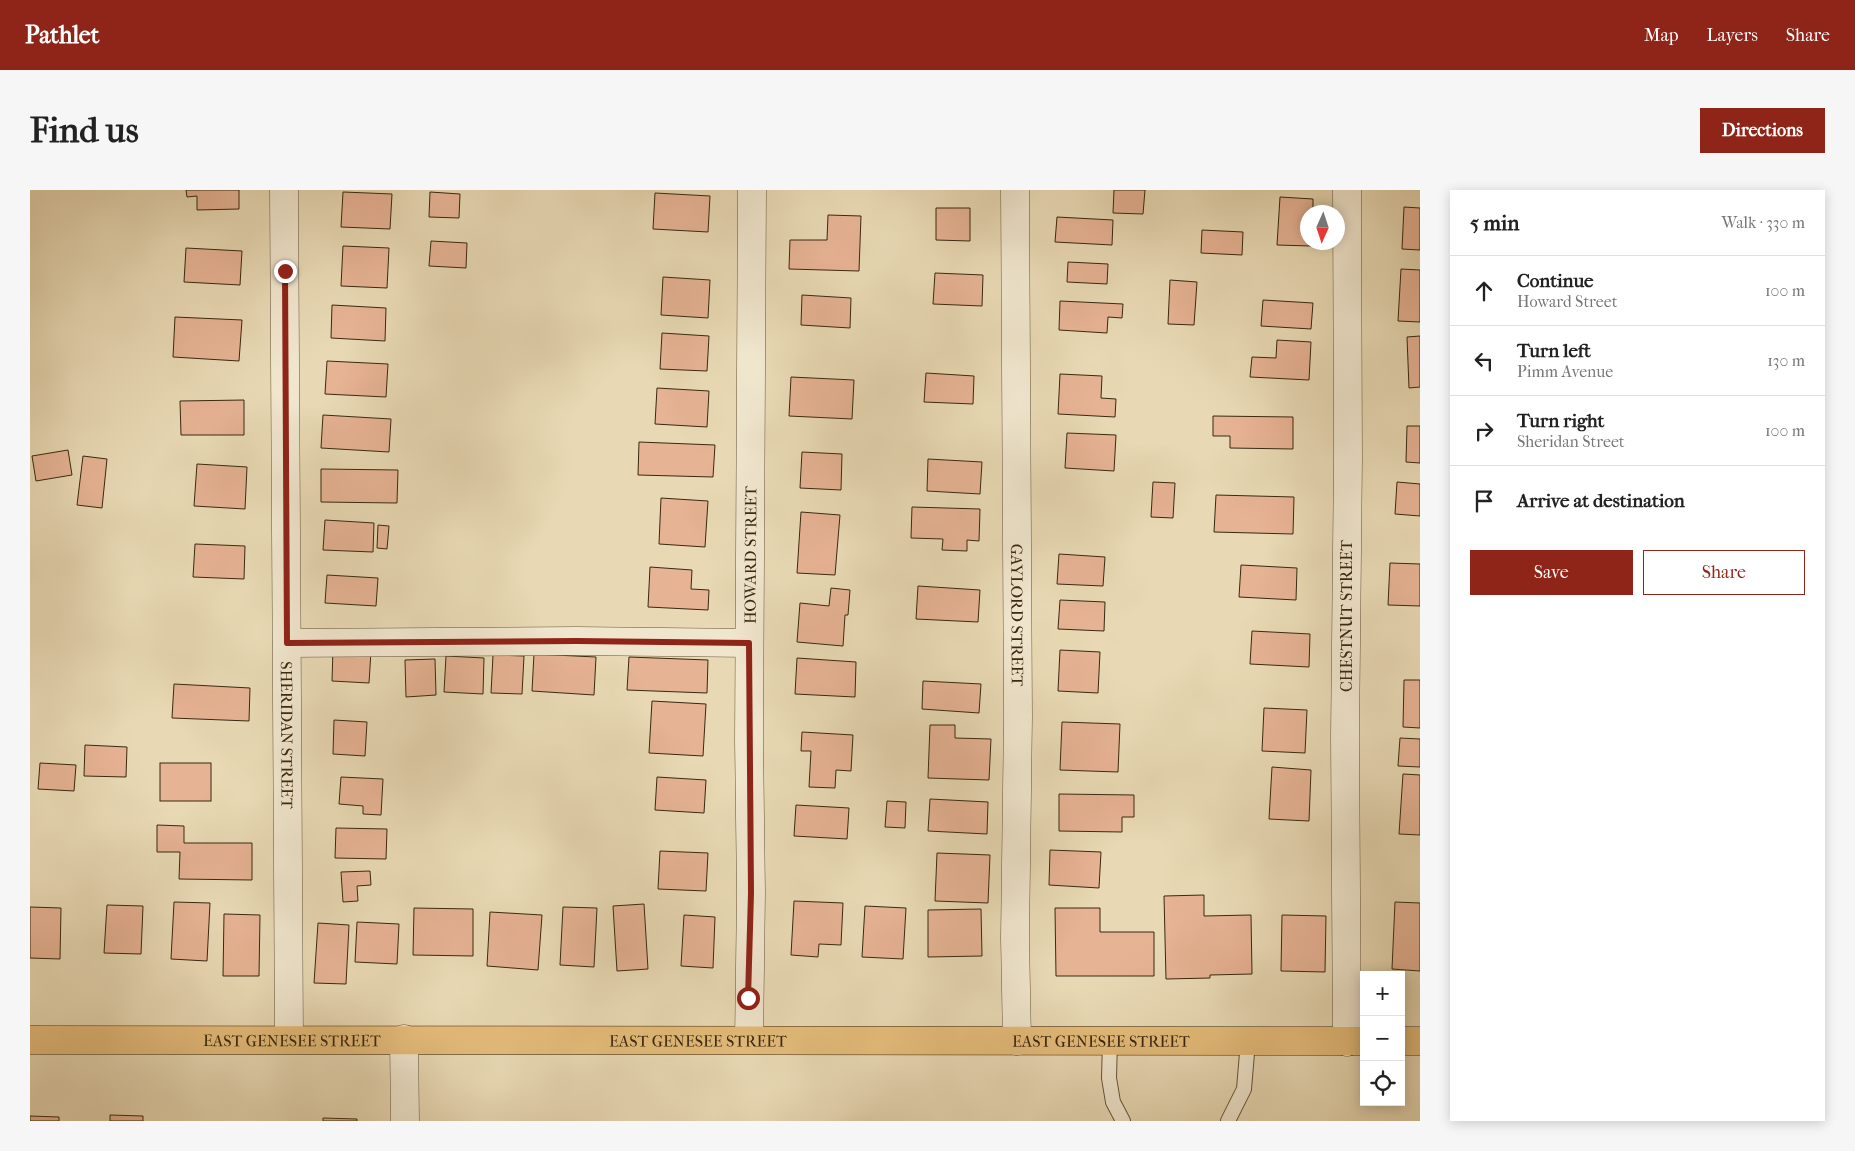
<!DOCTYPE html>
<meta charset="utf-8">
<style>
body{margin:0;font-family:"IM FELL French Canon",serif;background:#f6f6f6;color:#222}
.controls{position:absolute;right:15px;bottom:15px;display:grid;overflow:hidden;border-radius:0px;box-shadow:0 2px 12px #0003}
.controls button{width:45px;height:45px;display:grid;place-items:center;padding:0;border:0;border-bottom:1px solid #e0e0e0;background:#fff;color:#222;font:25px sans-serif}
.compass{position:absolute;left:1270px;top:15px;width:45px;height:45px;border-radius:50%;background:#fff;box-shadow:0 2px 12px #0003;rotate:183deg}
.stop{position:absolute;width:15px;height:15px;margin:-11px;border:4px solid #8f2418;border-radius:50%;background:#fff}
.stop.end{background:#8f2418;border-color:#fff;box-shadow:0 1px 5px #0008}
.list{margin:0;padding:0;list-style:none}
h2{display:flex;justify-content:space-between;align-items:center;height:65px;margin:0;padding:0 20px;font-size:21px}
h2 small{font-size:16px;font-weight:400;color:#767676}
.list li{display:grid;grid-template-columns:32px 1fr auto;gap:15px;align-items:center;box-sizing:border-box;height:70px;padding:0 20px;border-top:1px solid #e0e0e0}
.list b{display:block;font-size:19px;white-space:nowrap}
.list p{margin:0;font-size:16px;white-space:nowrap;color:#767676}
.list em{font-size:16px;font-style:normal;color:#767676}
.actions{display:flex;gap:10px;padding:15px 20px}
.actions a{flex:1;padding:11px 0;border:1px solid #8f2418;border-radius:0px;text-align:center;font-size:18px;color:#8f2418}
.actions .main{background:#8f2418;color:#fff}
.icon{flex:none;width:28px;height:28px;fill:none;stroke:currentColor;stroke-width:2;stroke-linecap:round;stroke-linejoin:round}
.map{position:relative;flex:none;width:1390px;height:931px;overflow:hidden;border-radius:0px}
header{display:flex;align-items:center;gap:30px;box-sizing:border-box;height:70px;padding:0 25px;background:#8f2418;color:#fff}
header strong{font-size:24px}
nav{display:flex;gap:28px;margin-inline-start:auto;font-size:18px}
.intro{display:flex;align-items:center;justify-content:space-between;box-sizing:border-box;height:120px;padding:0 30px}
h1{margin:0;font-size:35px}
.button{padding:12px 22px;border-radius:0px;background:#8f2418;color:#fff;font-size:18px;font-weight:700}
main{display:flex;gap:30px;padding:0 30px}
aside{flex:1;background:#fff;border-radius:0px;box-shadow:0 2px 12px #0003}
.map>svg:first-child{display:block}
.building{fill:#e6b394;stroke:#3a280f}
.lines{fill:none;stroke-linecap:round;stroke-linejoin:round}
.service-casing{stroke:#665438;stroke-width:16}
.minor-casing{stroke:#665438;stroke-width:29}
.trunk-casing{stroke:#3a280f;stroke-width:29}
.service{stroke:#f0e6ce;stroke-width:14}
.minor{stroke:#f0e6ce;stroke-width:28}
.trunk{stroke:#e4bc7a;stroke-width:28}
.route{stroke:#8f2418;stroke-width:6}
.labels{text-anchor:middle;stroke-width:4;stroke-linejoin:round;paint-order:stroke}
.street-label{font-size:16px;fill:#3a280f;stroke:#f0e6ce}
</style>
<header>
<strong>Pathlet</strong>
<nav><a>Map</a><a>Layers</a><a>Share</a></nav>
</header>
<div class="intro"><h1>Find us</h1><a class="button">Directions</a></div>
<main>
<div class="map">
<svg width="1390" height="931" viewBox="0 0 1390 931">
<rect width="100%" height="100%" fill="#e8d9b4"/>
<filter id="stains"><feTurbulence type="fractalNoise" baseFrequency=".004" numOctaves="4"/><feColorMatrix values="0 0 0 0 .2 0 0 0 0 .09 0 0 0 0 .02 0 0 0 .5 -.17"/></filter>
<radialGradient id="worn" r=".72"><stop offset=".6" stop-color="#630" stop-opacity="0"/><stop offset="1" stop-color="#630" stop-opacity=".3"/></radialGradient>
<g class="building">
<polygon points="156,0 209,0 209,19 167,20 167,6 157,7"/>
<polygon points="1084,0 1115,0 1113,24 1083,23"/>
<polygon points="313,2 362,4 360,39 311,37"/>
<polygon points="400,2 430,4 429,28 399,27"/>
<polygon points="625,3 680,6 678,42 623,39"/>
<polygon points="1250,7 1283,9 1283,22 1278,22 1278,52 1281,52 1281,56 1247,55"/>
<polygon points="1374,17 1390,18 1390,60 1372,59"/>
<polygon points="906,18 940,18 940,51 906,50"/>
<polygon points="798,25 831,26 829,81 759,79 760,50 797,50"/>
<polygon points="1027,27 1083,30 1082,55 1025,52"/>
<polygon points="1172,40 1213,42 1212,65 1171,63"/>
<polygon points="401,51 437,53 436,78 399,76"/>
<polygon points="313,56 359,58 357,98 311,96"/>
<polygon points="156,58 212,61 210,95 154,92"/>
<polygon points="1038,72 1078,74 1077,94 1037,92"/>
<polygon points="1371,79 1390,80 1390,132 1368,131"/>
<polygon points="905,83 953,85 952,116 903,114"/>
<polygon points="633,87 680,90 678,128 631,125"/>
<polygon points="1140,90 1167,92 1164,135 1138,134"/>
<polygon points="772,105 821,108 820,138 771,135"/>
<polygon points="1233,110 1283,113 1281,139 1231,136"/>
<polygon points="1030,111 1093,114 1092,128 1078,127 1077,143 1029,140"/>
<polygon points="302,115 356,118 355,151 301,148"/>
<polygon points="145,127 212,130 209,171 143,167"/>
<polygon points="632,143 679,146 677,181 630,179"/>
<polygon points="1390,146 1390,197 1379,198 1377,147"/>
<polygon points="1247,150 1281,152 1279,190 1220,187 1222,167 1246,168"/>
<polygon points="297,171 358,174 356,207 295,204"/>
<polygon points="896,183 944,186 943,214 894,212"/>
<polygon points="1030,184 1072,186 1071,208 1086,209 1085,227 1028,224"/>
<polygon points="761,187 824,190 822,229 759,226"/>
<polygon points="627,198 679,201 677,237 625,234"/>
<polygon points="214,210 214,245 151,245 150,211"/>
<polygon points="293,225 361,229 359,262 291,258"/>
<polygon points="1183,226 1263,227 1263,259 1200,258 1200,246 1183,246"/>
<polygon points="1377,236 1390,236 1390,273 1376,272"/>
<polygon points="1037,243 1086,245 1084,281 1035,278"/>
<polygon points="609,252 685,255 683,287 608,285"/>
<polygon points="38,260 42,285 6,291 2,266"/>
<polygon points="772,262 812,264 811,300 770,298"/>
<polygon points="53,266 77,269 72,318 47,315"/>
<polygon points="898,269 952,272 950,304 897,301"/>
<polygon points="167,274 217,277 215,319 164,316"/>
<polygon points="291,279 368,280 367,313 291,312"/>
<polygon points="1123,292 1145,293 1143,328 1121,327"/>
<polygon points="1367,292 1390,294 1390,326 1365,324"/>
<polygon points="1186,305 1264,307 1263,344 1184,342"/>
<polygon points="631,308 678,311 675,357 629,354"/>
<polygon points="882,317 950,319 949,351 937,350 937,361 912,360 913,349 881,348"/>
<polygon points="771,322 810,325 805,385 767,383"/>
<polygon points="295,330 344,333 343,362 293,360"/>
<polygon points="348,335 359,336 357,359 347,358"/>
<polygon points="165,354 215,356 214,389 163,387"/>
<polygon points="1029,364 1075,367 1073,396 1027,394"/>
<polygon points="1360,373 1390,374 1390,416 1358,415"/>
<polygon points="1211,375 1267,378 1266,410 1209,407"/>
<polygon points="620,377 662,380 661,399 679,400 678,420 618,417"/>
<polygon points="297,385 348,388 346,416 295,413"/>
<polygon points="888,396 950,400 948,432 886,429"/>
<polygon points="801,398 820,400 818,425 815,425 813,456 767,452 770,413 799,416"/>
<polygon points="1030,410 1075,412 1074,441 1028,439"/>
<polygon points="1222,441 1280,444 1279,477 1220,474"/>
<polygon points="303,459 341,461 339,493 302,491"/>
<polygon points="1030,460 1070,462 1068,503 1028,501"/>
<polygon points="504,464 566,467 564,505 502,501"/>
<polygon points="463,465 494,466 492,504 461,503"/>
<polygon points="416,466 454,468 453,504 414,502"/>
<polygon points="599,467 678,470 677,503 597,500"/>
<polygon points="767,468 826,472 825,507 765,504"/>
<polygon points="405,469 406,505 376,507 375,470"/>
<polygon points="1374,490 1390,490 1390,538 1373,537"/>
<polygon points="893,491 951,494 949,523 892,519"/>
<polygon points="144,494 220,498 219,531 142,528"/>
<polygon points="622,511 676,514 673,566 619,563"/>
<polygon points="1234,518 1277,520 1275,563 1232,561"/>
<polygon points="304,530 337,532 335,566 303,564"/>
<polygon points="1032,532 1090,534 1088,582 1030,580"/>
<polygon points="900,535 925,535 925,548 961,549 959,590 898,588"/>
<polygon points="772,542 823,545 821,581 806,580 805,598 779,597 781,561 771,561"/>
<polygon points="1370,548 1390,549 1390,577 1368,576"/>
<polygon points="55,555 97,557 96,587 54,586"/>
<polygon points="10,573 46,575 44,601 8,599"/>
<rect x="130" y="573" width="51" height="38"/>
<polygon points="1242,577 1281,580 1279,631 1239,629"/>
<polygon points="1373,584 1390,585 1390,645 1369,644"/>
<polygon points="311,587 353,589 351,625 333,624 333,616 309,614"/>
<polygon points="627,587 676,590 674,623 625,620"/>
<polygon points="1029,604 1104,605 1104,627 1092,627 1092,642 1029,641"/>
<polygon points="900,609 958,612 957,644 898,641"/>
<polygon points="857,611 876,612 875,638 855,637"/>
<polygon points="766,615 819,618 817,649 764,646"/>
<polygon points="127,635 154,636 154,653 222,653 222,690 149,689 150,662 127,662"/>
<polygon points="306,638 357,639 356,669 305,668"/>
<polygon points="1020,660 1071,662 1069,698 1019,695"/>
<polygon points="630,661 678,663 676,701 628,699"/>
<polygon points="907,663 960,665 958,713 905,711"/>
<polygon points="340,681 341,695 327,696 328,711 313,712 311,682"/>
<polygon points="1174,705 1174,726 1221,725 1222,784 1180,785 1180,788 1136,789 1134,706"/>
<polygon points="764,711 813,713 811,755 789,754 788,767 761,765"/>
<polygon points="144,712 180,713 177,771 141,769"/>
<polygon points="1365,712 1390,713 1390,781 1362,779"/>
<polygon points="614,714 618,779 587,781 583,716"/>
<polygon points="77,715 113,716 111,764 74,763"/>
<polygon points="835,716 876,718 873,769 832,767"/>
<polygon points="0,717 31,718 30,769 0,768"/>
<polygon points="533,717 567,718 564,777 530,775"/>
<polygon points="384,718 443,719 443,766 383,765"/>
<polygon points="1025,718 1070,718 1070,742 1124,742 1124,786 1026,786"/>
<polygon points="951,719 952,766 898,767 898,720"/>
<polygon points="460,722 512,725 508,780 457,776"/>
<polygon points="194,724 230,725 229,786 193,786"/>
<polygon points="654,725 685,727 683,778 651,776"/>
<polygon points="1252,725 1296,726 1295,782 1251,781"/>
<polygon points="327,732 369,734 367,774 325,772"/>
<polygon points="288,733 319,735 316,794 284,793"/>
<polygon points="80,925 113,926 113,931 80,931"/>
<polygon points="0,926 29,927 29,931 0,931"/>
<polygon points="293,928 327,929 327,931 293,931"/>
</g>
<g class="lines">
<g class="service-casing">
<g id="service">
<polyline points="1080,851 1079,888 1083,912 1093,931"/>
<polyline points="1198,931 1214,899 1218,851"/>
</g>
</g>
<g class="minor-casing">
<g id="minor">
<path id="s1" d="M254 0 259 849"/>
<path id="s2" d="M985 0 988 527 985 748 987 851"/>
<polyline points="1317,0 1318,268 1315,547 1317,852"/>
<polyline points="257,453 547,451 719,453"/>
<polyline points="374,849 375,931"/>
<path id="s3" d="M719 850 721 703 719 550 722 0"/>
</g>
</g>
<g class="trunk-casing">
<g id="trunk">
<path id="s4" d="M0 850 1334 851"/>
<polyline points="1371,851 1390,851"/>
</g>
</g>
<use href="#service" class="service"/>
<use href="#minor" class="minor"/>
<use href="#trunk" class="trunk"/>
</g>
<g class="lines">
<polyline class="route" points="255,81 257,453 547,451 719,453 721,703 718,808"/>
</g>
<g class="labels">
<g class="street-label">
<text dy="6" stroke="none"><textPath href="#s3" startOffset="485">HOWARD STREET</textPath></text>
<text dy="6" stroke="none"><textPath href="#s2" startOffset="425">GAYLORD STREET</textPath></text>
<text transform="translate(1316 426) rotate(-90)" y="6">CHESTNUT STREET</text>
<text dy="6" stroke="none"><textPath href="#s1" startOffset="545">SHERIDAN STREET</textPath></text>
<text dy="6" stroke="none"><textPath href="#s4" startOffset="262">EAST GENESEE STREET</textPath></text>
<text dy="6" stroke="none"><textPath href="#s4" startOffset="668">EAST GENESEE STREET</textPath></text>
<text dy="6" stroke="none"><textPath href="#s4" startOffset="1071">EAST GENESEE STREET</textPath></text>
</g>
</g>
<rect width="100%" height="100%" filter="url(#stains)"/>
<rect width="100%" height="100%" fill="url(#worn)"/>
</svg>
<div class="controls">
<button>+</button>
<button>−</button>
<button><svg class="icon" aria-label="locate" viewBox="0 0 24 24"><circle cx="12" cy="12" r="6"/><path d="M12 2v4M12 18v4M2 12h4M18 12h4"/></svg></button>
</div>
<svg class="compass" viewBox="-18 -18 36 36"><path d="M0-13l5 13h-10z" fill="#e53935"/><path d="M0 13l5-13h-10z" fill="#767676"/></svg>
<div class="stop" style="left:718px;top:808px"></div>
<div class="stop end" style="left:255px;top:81px"></div>
</div>
<aside>
<h2>5 min<small>Walk · 330 m</small></h2>
<ul class="list">
<li><svg class="icon" aria-label="ahead" viewBox="0 0 24 24"><path d="M12 20V5M6 11l6-6 6 6"/></svg><div><b>Continue</b><p>Howard Street</p></div><em>100 m</em></li>
<li><svg class="icon" aria-label="left" viewBox="0 0 24 24"><path d="M17 20v-9H6M10 6l-5 5 5 5"/></svg><div><b>Turn left</b><p>Pimm Avenue</p></div><em>130 m</em></li>
<li><svg class="icon" aria-label="right" viewBox="0 0 24 24"><path d="M7 20v-9h11M14 6l5 5-5 5"/></svg><div><b>Turn right</b><p>Sheridan Street</p></div><em>100 m</em></li>
<li><svg class="icon" aria-label="arrive" viewBox="0 0 24 24"><path d="M6 21V4h12l-3 4 3 4H6"/></svg><div><b>Arrive at destination</b></div></li>
</ul>
<div class="actions"><a class="main">Save</a><a>Share</a></div>
</aside>
</main>
